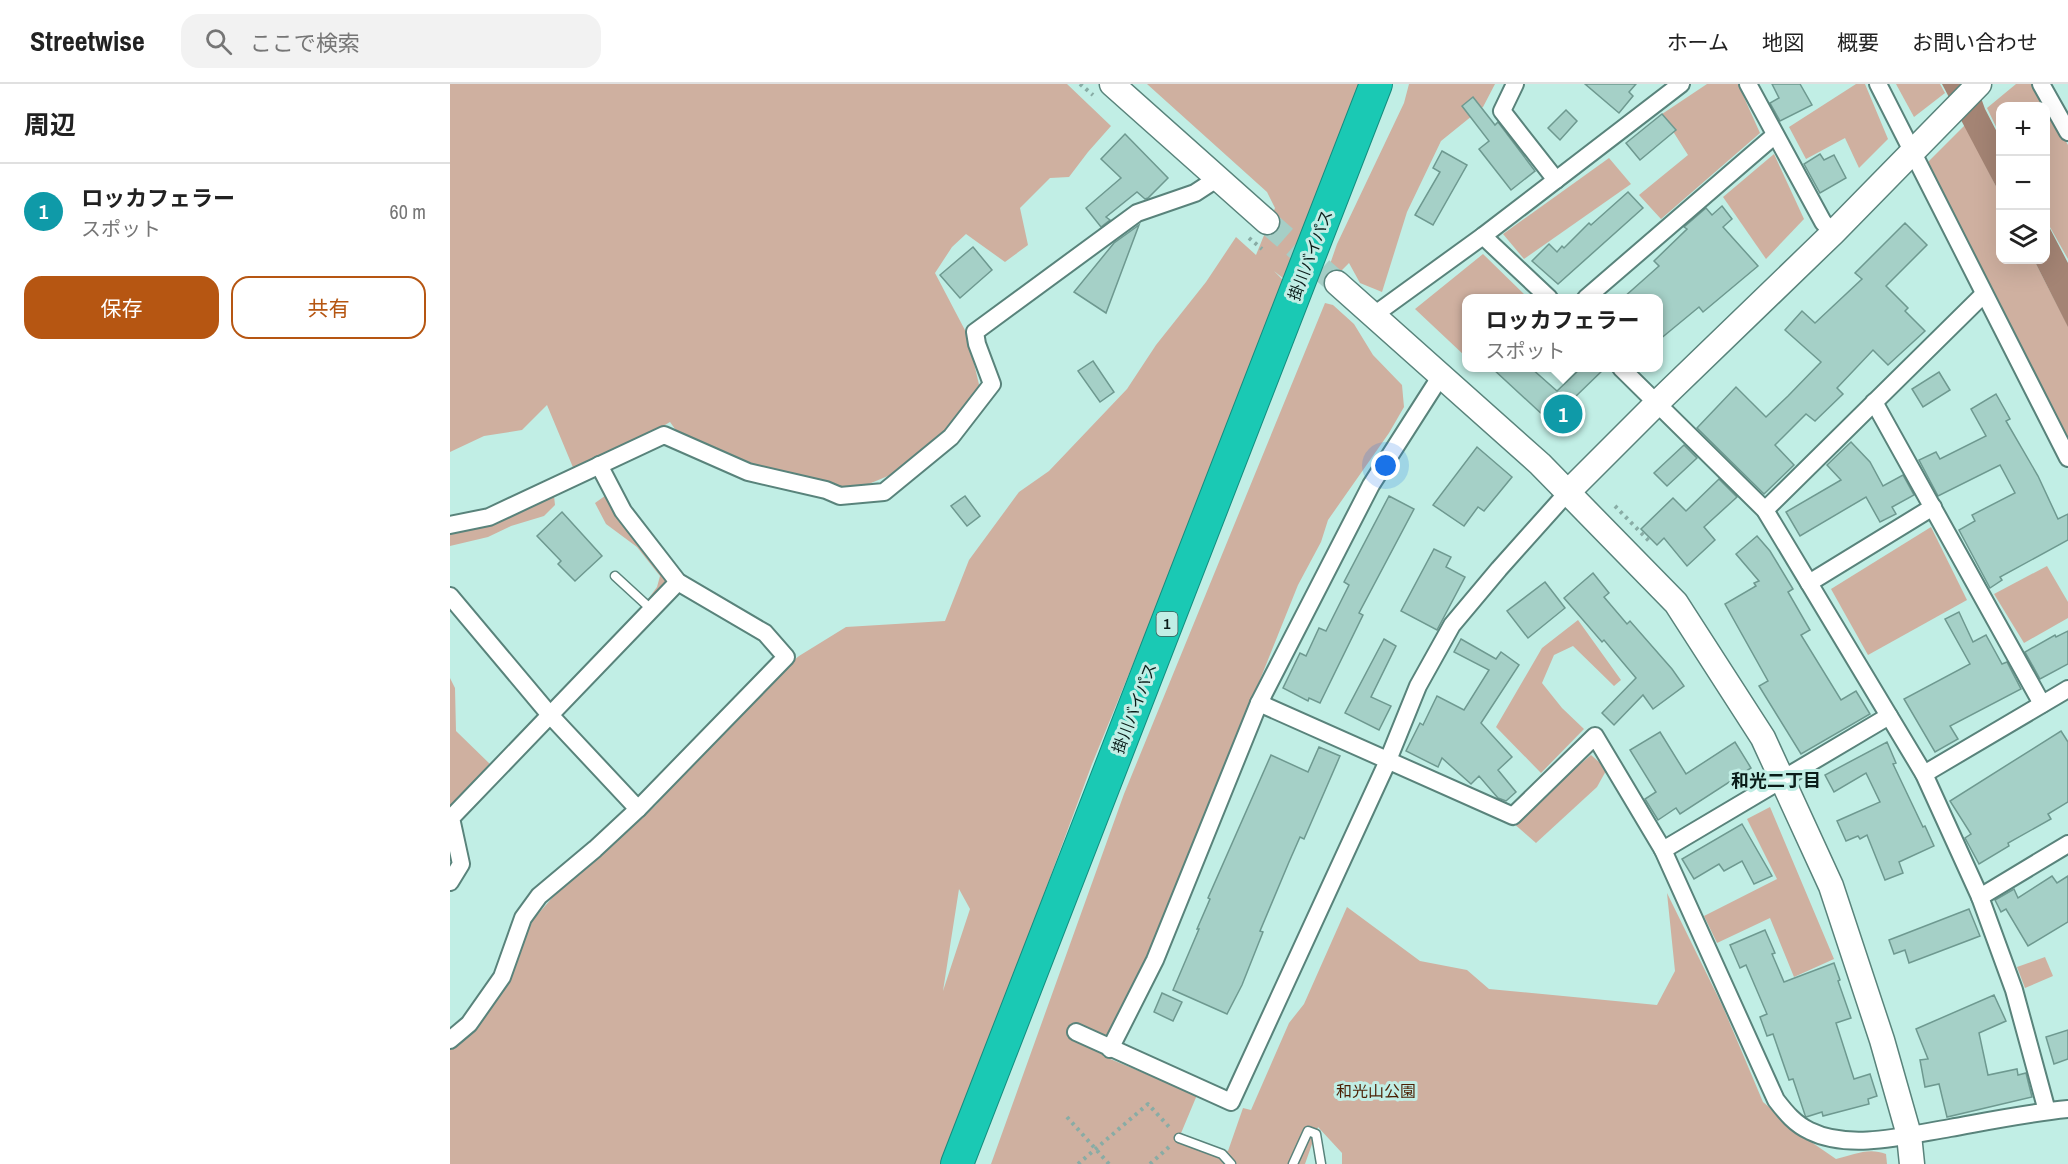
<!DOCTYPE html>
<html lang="ja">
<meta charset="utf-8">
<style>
body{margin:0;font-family:"Archivo Narrow","Noto Sans JP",sans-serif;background:#f2f2f2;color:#222}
.controls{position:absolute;right:18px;top:18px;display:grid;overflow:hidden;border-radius:12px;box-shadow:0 6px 24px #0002}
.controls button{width:54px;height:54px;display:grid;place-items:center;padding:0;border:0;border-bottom:2px solid #e0e0e0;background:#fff;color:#222;font:30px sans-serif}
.you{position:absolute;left:936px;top:382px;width:21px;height:21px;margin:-15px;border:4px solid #fff;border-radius:50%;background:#1a73e8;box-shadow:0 0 0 9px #1a73e833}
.badge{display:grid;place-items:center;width:39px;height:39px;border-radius:50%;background:#b65612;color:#fff;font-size:20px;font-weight:700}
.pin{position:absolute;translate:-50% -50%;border:3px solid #fff;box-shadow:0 2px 6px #0006}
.popup{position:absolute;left:1012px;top:210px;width:201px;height:78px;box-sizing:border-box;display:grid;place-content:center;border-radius:12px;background:#fff;filter:drop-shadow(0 2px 4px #0005);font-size:20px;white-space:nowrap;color:#767676}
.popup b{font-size:22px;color:#222}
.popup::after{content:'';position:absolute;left:50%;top:100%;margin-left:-12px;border:12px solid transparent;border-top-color:#fff}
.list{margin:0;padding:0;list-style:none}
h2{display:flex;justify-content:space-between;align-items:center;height:78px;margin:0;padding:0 24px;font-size:26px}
h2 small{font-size:20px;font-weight:400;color:#767676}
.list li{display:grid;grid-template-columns:39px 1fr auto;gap:18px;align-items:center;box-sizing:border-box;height:96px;padding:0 24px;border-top:2px solid #e0e0e0}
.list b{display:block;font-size:22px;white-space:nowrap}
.list p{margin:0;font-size:20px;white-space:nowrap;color:#767676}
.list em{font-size:20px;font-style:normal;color:#767676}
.actions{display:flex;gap:12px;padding:18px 24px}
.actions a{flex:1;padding:14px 0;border:2px solid #b65612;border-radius:18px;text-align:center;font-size:21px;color:#b65612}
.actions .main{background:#b65612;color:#fff}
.icon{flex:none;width:33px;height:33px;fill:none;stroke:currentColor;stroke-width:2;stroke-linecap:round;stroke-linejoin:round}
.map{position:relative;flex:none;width:1618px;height:1080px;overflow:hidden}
header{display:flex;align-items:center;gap:36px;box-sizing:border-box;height:84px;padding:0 30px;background:#fff;border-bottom:2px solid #e0e0e0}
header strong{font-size:28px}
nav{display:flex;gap:33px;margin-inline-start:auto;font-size:21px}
.search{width:420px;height:54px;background:#f2f2f2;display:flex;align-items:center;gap:15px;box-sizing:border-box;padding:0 21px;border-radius:18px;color:#767676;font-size:22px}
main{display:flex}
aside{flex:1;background:#fff}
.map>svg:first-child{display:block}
.green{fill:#cfb0a0;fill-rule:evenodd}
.water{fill:#a48474}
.building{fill:#a5d0c7;stroke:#6e9990;stroke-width:1.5}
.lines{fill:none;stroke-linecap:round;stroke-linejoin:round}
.secondary-tunnel{stroke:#a6cec6;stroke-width:24;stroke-dasharray:24 12;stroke-linecap:butt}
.lane-casing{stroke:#59837b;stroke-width:11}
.street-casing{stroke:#59837b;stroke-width:20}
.secondary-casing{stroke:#59837b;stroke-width:27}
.highway-casing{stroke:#148c7e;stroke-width:34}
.path{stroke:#88aca5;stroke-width:4;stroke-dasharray:3 4.5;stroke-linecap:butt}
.lane{stroke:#fff;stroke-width:8}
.street{stroke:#fff;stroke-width:16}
.secondary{stroke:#fff;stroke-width:24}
.highway{stroke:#1ac9b4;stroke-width:32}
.labels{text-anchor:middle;stroke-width:6;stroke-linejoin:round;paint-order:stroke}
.shield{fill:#c1eee5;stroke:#415b56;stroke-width:1.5}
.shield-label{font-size:15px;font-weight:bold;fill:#0a1c19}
.street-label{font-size:16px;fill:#0a1c19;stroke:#c1eee5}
.park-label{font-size:16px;fill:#4b1f03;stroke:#c1eee5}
.neighbourhood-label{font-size:18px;font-weight:bold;fill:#0a1c19;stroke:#c1eee5}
</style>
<header>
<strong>Streetwise</strong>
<div class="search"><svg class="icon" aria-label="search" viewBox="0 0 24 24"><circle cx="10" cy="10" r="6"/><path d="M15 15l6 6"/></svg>ここで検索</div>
<nav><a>ホーム</a><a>地図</a><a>概要</a><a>お問い合わせ</a></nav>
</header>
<main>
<aside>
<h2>周辺<small></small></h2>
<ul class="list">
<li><span class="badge" style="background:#0f9aa8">1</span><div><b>ロッカフェラー</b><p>スポット</p></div><em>60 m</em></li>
</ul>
<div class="actions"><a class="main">保存</a><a>共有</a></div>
</aside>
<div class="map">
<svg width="1618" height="1080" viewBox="0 0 1618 1080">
<rect width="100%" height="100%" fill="#c1eee5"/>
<g class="green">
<polygon points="0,0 617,0 661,42 638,68 619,93 600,94 570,124 578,161 555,178 516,150 502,163 485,189 517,250 532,313 469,379 390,412 235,359 220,338 127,393 97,321 72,346 34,352 0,368"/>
<path d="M697 0H910L834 195 824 187 833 196 776 353 642 680 494 1080H0V958L52 893 82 837 115 799 206 721 295 616 349 572 396 543 495 537 519 476 569 408 599 387 677 305 706 261 756 198 786 153 806 171 825 124 817 108ZM509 805 520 825 493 907Z"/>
<polygon points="959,0 1045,0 1033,23 991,57 957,128 932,208 910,199 899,179 884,194 878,186 887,160 954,19"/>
<polygon points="1257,0 1288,0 1310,49 1211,135 1189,111 1238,71 1212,30"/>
<polygon points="1406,0 1415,0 1438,55 1409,84 1395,54 1356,75 1339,43"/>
<polygon points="1446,0 1490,0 1495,9 1464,33"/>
<polygon points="1566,0 1584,0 1618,61 1618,175 1596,136 1596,22 1550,22 1550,51 1537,24"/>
<polygon points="1515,41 1550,110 1550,176 1584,176 1618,242 1618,374 1473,83"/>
<polygon points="1324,70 1354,135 1316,175 1273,113"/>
<polygon points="1159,74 1181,100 1074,175 1053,150"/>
<polygon points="1033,170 1078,214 1017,214 1017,270 1015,272 965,225"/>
<path d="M875 219 883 221 904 240 923 271 952 301 954 323 939 349 878 436 871 458 848 501 668 950 653 972 747 1011 729 1054 778 1067 793 1024 801 1026 839 939 854 920 897 823 970 877 1017 886 1039 905 1207 921 1225 887 1217 809 1273 923 1313 1018 1354 1053 1386 1075C1404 1071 1418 1063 1436 1070L1437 1080H892V1069L868 1043 855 1080H541L674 710Z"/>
<polygon points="159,409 224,497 198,524 196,518 207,503 210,492 187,463 156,440 145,419"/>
<path d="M104 412 105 421 94 432 61 442 38 453 0 462V449C37 447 72 428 104 412Z"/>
<polygon points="1481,443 1517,516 1418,571 1381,505"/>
<polygon points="1597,482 1618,518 1618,534 1574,559 1544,510"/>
<polygon points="1128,536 1171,596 1164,602 1123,562 1104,571 1092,599 1112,624 1134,645 1091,689 1046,643 1092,564"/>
<polygon points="0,594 5,604 6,647 42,682 0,736"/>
<polygon points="1141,671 1157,685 1147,703 1086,759 1062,738"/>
<polygon points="1320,723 1384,875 1344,893 1320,834 1267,859 1254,832 1327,795 1297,735"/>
<polygon points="1595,873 1603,892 1575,904 1567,883"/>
</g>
<g class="water">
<polygon points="1492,0 1526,0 1535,25 1550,54 1550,110"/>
<polygon points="1596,137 1618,179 1618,243 1584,176 1596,176"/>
</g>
<g class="building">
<polygon points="1135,0 1186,0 1179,8 1183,12 1169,29"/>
<polygon points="1322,0 1350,0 1362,21 1330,37 1320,19 1329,14"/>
<polygon points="1023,13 1045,41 1048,38 1085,87 1061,106 1029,65 1039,57 1012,22"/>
<polygon points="1116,26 1127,37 1110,56 1098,44"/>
<polygon points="1212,30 1226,46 1190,76 1176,59"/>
<polygon points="675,50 718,94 698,114 695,115 687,108 656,133 660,136 651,143 636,124 671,94 651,75"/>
<polygon points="992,67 1017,81 983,141 965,131 990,88 983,84"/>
<polygon points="1370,70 1374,76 1384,71 1396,94 1370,109 1354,80"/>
<polygon points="1178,108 1193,124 1108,200 1082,177 1099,160 1107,168 1112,162 1114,164 1139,139 1141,141"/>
<polygon points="1272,122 1282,135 1273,143 1308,182 1253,228 1249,223 1209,256 1209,214 1173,214 1209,182 1204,177 1237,145 1234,143 1256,124 1262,131"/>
<polygon points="1455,139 1477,161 1436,202 1458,224 1455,227 1475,247 1438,281 1423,266 1387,304 1393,310 1365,337 1356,330 1325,361 1344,381 1314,410 1247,344 1286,303 1316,333 1338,312 1371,278 1335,246 1352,227 1365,239 1380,225 1412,195 1405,189"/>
<polygon points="689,141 656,229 624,208 664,159"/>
<polygon points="523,163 542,186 510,214 490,191"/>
<polygon points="643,277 664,308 650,318 628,287"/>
<polygon points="1042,284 1081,284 1107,307 1131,284 1155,284 1123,315 1133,325 1107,350 1093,335 1095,333"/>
<polygon points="1489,288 1500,306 1473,323 1462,305"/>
<polygon points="1546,310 1560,335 1556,337 1588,392 1608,435 1618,430 1618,456 1550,493 1552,496 1540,504 1509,446 1525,437 1522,431 1565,409 1550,381 1488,412 1469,376 1486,368 1490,375 1536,352 1521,325"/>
<polygon points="1401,358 1420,378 1433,402 1453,391 1464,411 1442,423 1446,430 1430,438 1416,413 1350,452 1336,428 1391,396 1377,381"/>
<polygon points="1234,361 1247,374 1217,402 1204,389"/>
<polygon points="1027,363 1062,393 1034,427 1028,423 1014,442 983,421"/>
<polygon points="1269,395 1287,413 1254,443 1265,456 1237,482 1214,454 1207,461 1191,445 1223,414 1236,427"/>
<polygon points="515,412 530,432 517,442 501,422"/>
<polygon points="939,412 964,425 909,529 913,531 870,619 859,614 858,617 833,604 850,569 856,572 869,544 876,547 899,501 894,498"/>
<polygon points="112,428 152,472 125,497 108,480 111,477 87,452"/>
<polygon points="1307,452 1320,467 1343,505 1338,508 1360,546 1351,551 1391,616 1406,607 1420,630 1351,670 1309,602 1318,597 1275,520 1306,502 1304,499 1309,497 1286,470"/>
<polygon points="984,465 1001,473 996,483 1015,493 987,546 951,527"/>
<polygon points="1143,489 1159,509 1154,513 1177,540 1180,537 1222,585 1234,602 1203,625 1193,611 1164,641 1152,629 1186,594 1154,556 1152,558 1114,514"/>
<polygon points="1095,498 1115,524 1078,554 1057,527"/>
<polygon points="1509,528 1523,558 1536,551 1552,580 1557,578 1571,605 1500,642 1508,655 1485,668 1454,615 1520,580 1495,535"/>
<polygon points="1618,547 1618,580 1590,595 1575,568 1605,551 1606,553"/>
<polygon points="934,555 946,562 921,613 941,622 929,646 895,629"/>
<polygon points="1011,555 1046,575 1051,568 1069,581 1031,639 1062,673 1048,686 1066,708 1056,717 1048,714 1029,692 1021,700 992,674 988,683 956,667 970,639 973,641 987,612 1014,626 1039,586 1004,568"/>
<polygon points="1611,647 1618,658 1618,718 1598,730 1601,735 1558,759 1559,762 1529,780 1515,754 1521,750 1500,717"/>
<polygon points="1210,648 1236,690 1285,658 1301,684 1230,730 1226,724 1208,736 1195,715 1206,708 1180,666"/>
<polygon points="1437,658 1446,679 1443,680 1473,743 1475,742 1484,762 1449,778 1453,789 1435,796 1417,751 1410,755 1408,752 1396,757 1387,737 1430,718 1416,689 1384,708 1375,691"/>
<polygon points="869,663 890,672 854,755 850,753 839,778 810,847 813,848 792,901 777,930 723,906 749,845 747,845 760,815 758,814 821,671 858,688"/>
<polygon points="1292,740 1322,792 1304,800 1292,777 1274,787 1269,780 1244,795 1232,775"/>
<polygon points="1602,792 1607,799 1618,792 1618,838 1578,862 1556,825 1551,828 1545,816 1564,805 1568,814"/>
<polygon points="1519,825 1530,852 1459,879 1455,866 1444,870 1439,856"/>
<polygon points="1315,846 1325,869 1322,870 1334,898 1384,879 1390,896 1388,897 1401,934 1386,939 1404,995 1420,990 1427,1012 1418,1015 1419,1020 1373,1032 1372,1028 1356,1033 1355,1031 1343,995 1339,996 1323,950 1317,952 1310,933 1317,930 1296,881 1290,884 1280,861"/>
<polygon points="712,909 732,918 723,937 704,928"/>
<polygon points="1544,911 1556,937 1529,949 1538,991 1567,985 1568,991 1576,989 1582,1013 1497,1033 1489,1000 1475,1003 1470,976 1478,975 1466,945"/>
<polygon points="1618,946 1618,975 1604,980 1596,953"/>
</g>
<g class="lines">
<polyline class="secondary-tunnel" points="817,138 887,199"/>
<g class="lane-casing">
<g id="lane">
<polyline points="165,492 202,526"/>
<polyline points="729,1054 772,1070 781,1080"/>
<polyline points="843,1080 858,1047 866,1050 871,1080"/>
</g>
</g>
<g class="street-casing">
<g id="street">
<polyline points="1065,0 1052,27 1106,96"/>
<polyline points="1298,0 1373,138 1383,149"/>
<polyline points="1428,0 1618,374"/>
<polyline points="1591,0 1618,48"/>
<polyline points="1033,152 1099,214"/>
<polyline points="1136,214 1325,51"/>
<polyline points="924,231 1033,152 1231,0"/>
<polyline points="1171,284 1315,426 1474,690 1530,813 1564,906 1597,1027"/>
<polyline points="1424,318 1592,620"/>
<polyline points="1315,426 1534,210"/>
<polyline points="0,441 39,433 214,351 298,388 376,406 390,412 434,408 501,353 542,300 527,260 525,248 687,129 745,109 768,94"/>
<polyline points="1359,499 1483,423"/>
<polyline points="0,512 100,631 188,725"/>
<path d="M809 619 1063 732 1145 652 1213 766 1326 1016C1336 1029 1345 1040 1360 1047 1400 1067 1458 1051 1500 1044 1539 1037 1578 1029 1618 1025"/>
<polyline points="1474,690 1618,605"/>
<polyline points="1213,766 1439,632"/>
<polyline points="0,798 11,780 1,734 228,498"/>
<polyline points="1530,813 1618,760"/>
<polyline points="626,948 781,1018 936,681 968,602 1002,541 1049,485 1117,409"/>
<polyline points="0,956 19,940 52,893 73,834 89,812 145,765 188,725 336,573 315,549 228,498 173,427 149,381"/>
<polyline points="660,965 705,876 809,619 921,401 992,290"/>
</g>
</g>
<g class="secondary-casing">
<g id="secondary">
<polyline points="662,0 817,138"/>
<polyline points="887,199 1090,380 1226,519 1313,654 1381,802 1432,956 1459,1051 1462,1080"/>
<polyline points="1117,409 1208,318 1383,149 1529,0"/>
</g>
</g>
<g class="highway-casing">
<polyline id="highway" points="507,1080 926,0"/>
</g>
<g class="path">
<polyline points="630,0 643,11"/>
<polyline points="799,154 812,165"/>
<polyline points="1165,422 1200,458"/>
<polyline points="617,1033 659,1080"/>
<polyline points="628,1080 698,1020 720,1044"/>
<polyline points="700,1080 720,1062"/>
</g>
<use href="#lane" class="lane"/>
<use href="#street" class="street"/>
<use href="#secondary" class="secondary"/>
<use href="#highway" class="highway"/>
</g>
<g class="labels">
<rect class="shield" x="706.5" y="528" width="21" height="24" rx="4.5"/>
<g class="shield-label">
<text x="717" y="545">1</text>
</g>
<g class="street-label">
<text transform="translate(860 171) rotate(-69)" y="6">掛川バイパス</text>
<text transform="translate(684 624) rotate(-69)" y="6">掛川バイパス</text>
</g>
<g class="park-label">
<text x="926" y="1013">和光山公園</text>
</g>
<g class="neighbourhood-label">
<text x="1326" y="703">和光二丁目</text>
</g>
</g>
</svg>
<div class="controls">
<button>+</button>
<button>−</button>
<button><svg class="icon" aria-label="layers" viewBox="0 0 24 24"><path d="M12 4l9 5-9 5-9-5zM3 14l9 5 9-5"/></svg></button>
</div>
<div class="you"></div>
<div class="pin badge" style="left:1113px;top:330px;background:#0f9aa8">1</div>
<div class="popup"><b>ロッカフェラー</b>スポット</div>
</div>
</main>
